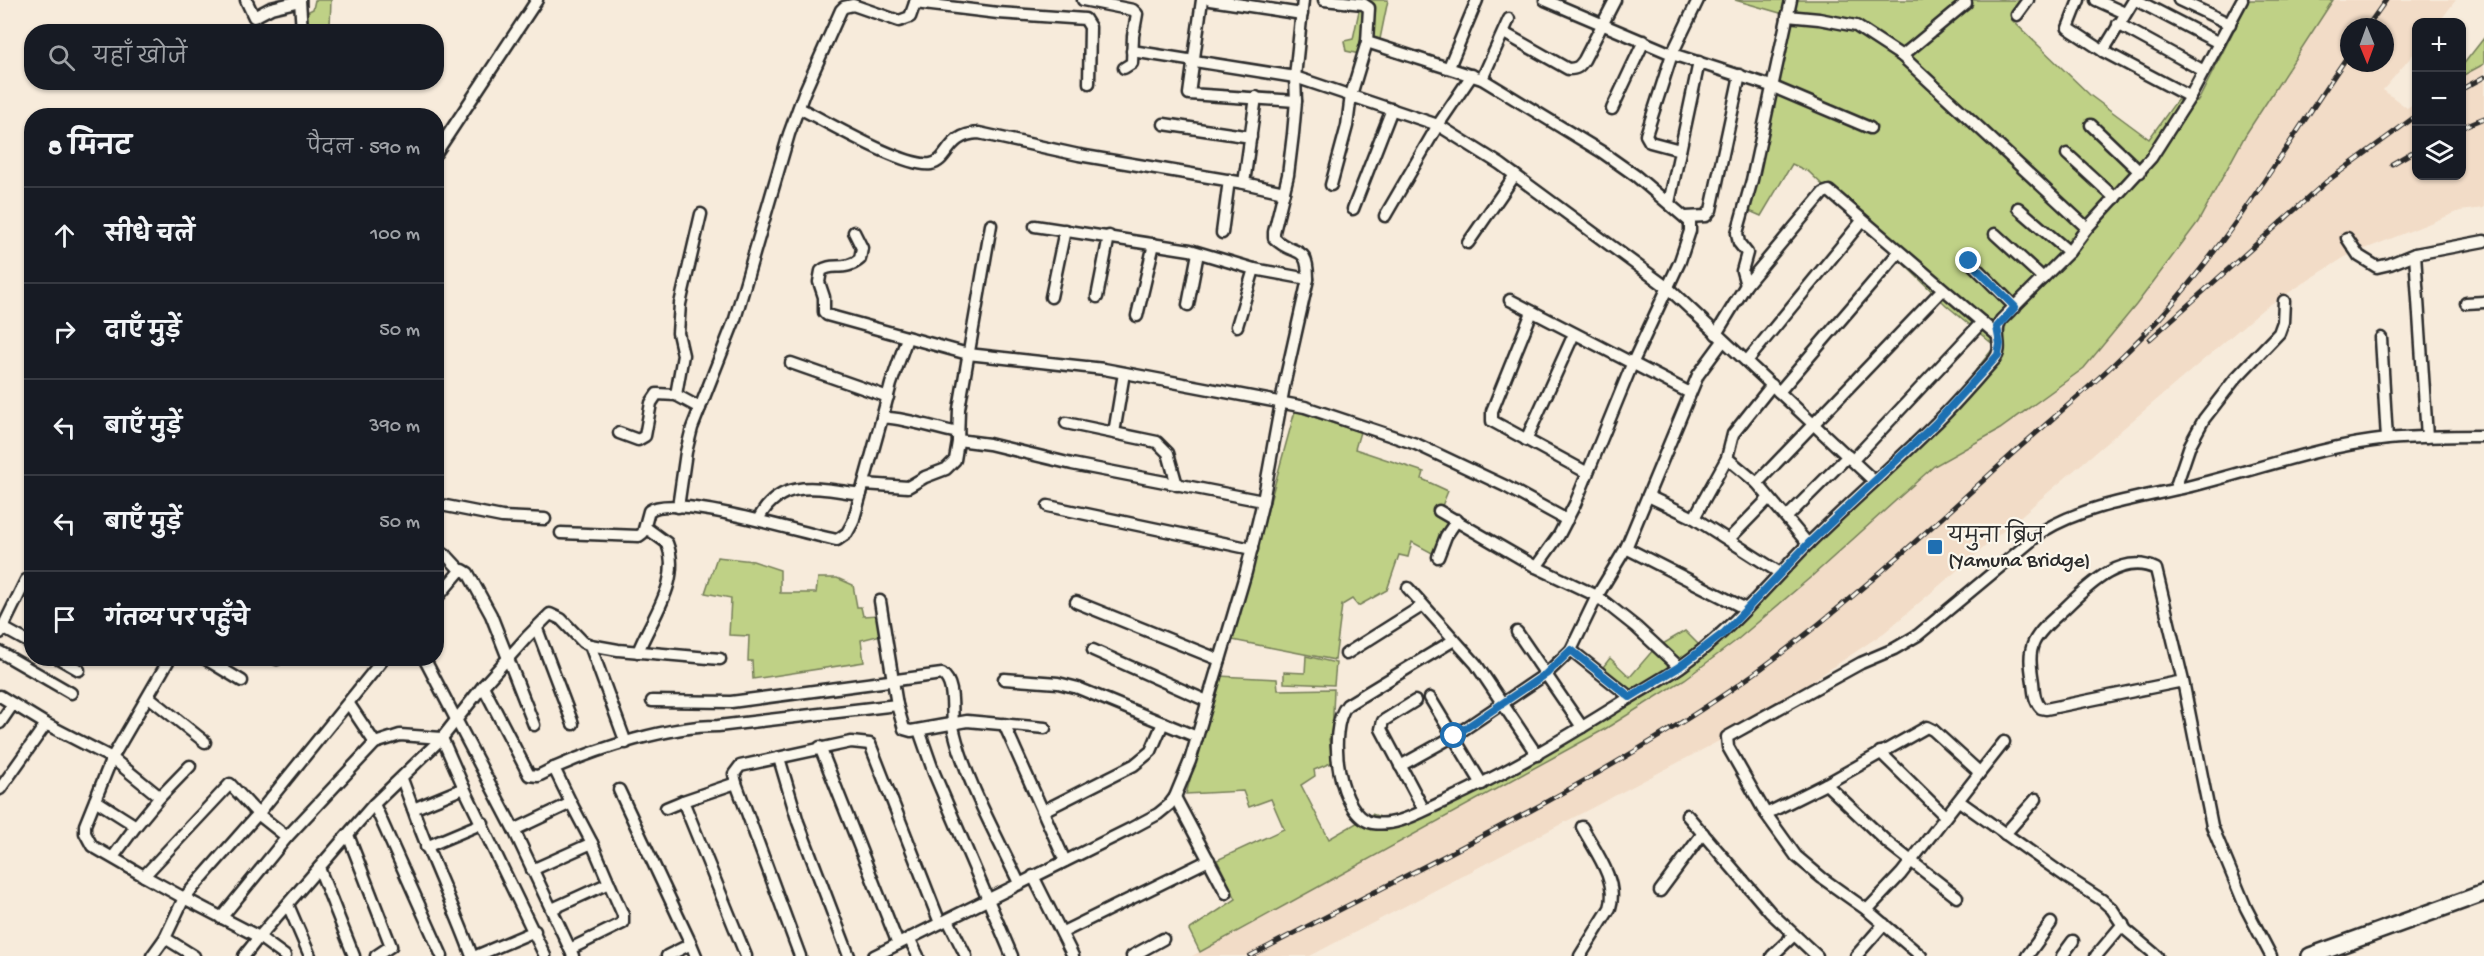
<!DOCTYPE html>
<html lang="hi">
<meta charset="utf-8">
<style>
body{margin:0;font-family:"Gochi Hand","Playpen Sans Deva",sans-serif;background:#20242c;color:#f1f3f6}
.controls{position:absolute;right:18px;top:18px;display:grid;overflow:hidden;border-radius:12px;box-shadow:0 2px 4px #0004}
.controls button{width:54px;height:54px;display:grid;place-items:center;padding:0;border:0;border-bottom:2px solid #363941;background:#171b24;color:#f1f3f6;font:30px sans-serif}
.compass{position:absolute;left:2340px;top:18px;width:54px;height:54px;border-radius:50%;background:#171b24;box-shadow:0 2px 4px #0004;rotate:179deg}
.stop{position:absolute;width:18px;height:18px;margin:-14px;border:4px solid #1f6fb2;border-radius:50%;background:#fff}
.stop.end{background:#1f6fb2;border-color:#fff;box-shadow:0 2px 6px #0008}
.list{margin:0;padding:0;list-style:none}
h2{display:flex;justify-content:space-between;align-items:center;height:78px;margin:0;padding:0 24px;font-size:26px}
h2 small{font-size:20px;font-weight:400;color:#9ea1a6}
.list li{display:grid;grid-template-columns:39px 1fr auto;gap:18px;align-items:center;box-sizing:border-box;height:96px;padding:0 24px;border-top:2px solid #363941}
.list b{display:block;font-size:22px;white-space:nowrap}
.list em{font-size:20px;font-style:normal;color:#9ea1a6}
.icon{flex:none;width:33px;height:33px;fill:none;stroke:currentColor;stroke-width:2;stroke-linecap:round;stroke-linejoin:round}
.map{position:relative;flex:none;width:2484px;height:956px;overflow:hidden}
.search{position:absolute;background:#171b24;box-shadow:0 2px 4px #0004;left:24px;top:24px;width:420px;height:66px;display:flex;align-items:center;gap:15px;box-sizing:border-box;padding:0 21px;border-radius:24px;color:#9ea1a6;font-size:22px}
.panel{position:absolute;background:#171b24;box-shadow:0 2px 4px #0004;left:24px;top:108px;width:420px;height:558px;border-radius:24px}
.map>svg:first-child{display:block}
.built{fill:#f2dcc7;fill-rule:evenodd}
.green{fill:#bfd186;stroke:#757e58;stroke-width:1.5}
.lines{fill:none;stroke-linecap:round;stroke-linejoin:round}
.street-casing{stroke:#2b2b2b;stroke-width:15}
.secondary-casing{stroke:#2b2b2b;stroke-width:20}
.street{stroke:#fbf7ec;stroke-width:10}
.secondary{stroke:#fbf7ec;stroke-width:15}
.rail-casing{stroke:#2b2b2b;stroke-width:5}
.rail{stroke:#fbf7ec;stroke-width:3;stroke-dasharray:9;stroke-linecap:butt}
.route{stroke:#1f6fb2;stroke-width:8}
.poi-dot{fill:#1f6fb2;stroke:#fbf7ec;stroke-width:2}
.labels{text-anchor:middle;stroke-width:4.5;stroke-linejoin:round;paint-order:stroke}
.poi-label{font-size:21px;fill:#2b2b2b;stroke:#fbf7ec;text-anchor:start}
</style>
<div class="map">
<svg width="2484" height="956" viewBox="0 0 2484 956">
<rect width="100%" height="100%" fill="#f7ebdb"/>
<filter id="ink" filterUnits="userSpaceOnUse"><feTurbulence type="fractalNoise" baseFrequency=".0167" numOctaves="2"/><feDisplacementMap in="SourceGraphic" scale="12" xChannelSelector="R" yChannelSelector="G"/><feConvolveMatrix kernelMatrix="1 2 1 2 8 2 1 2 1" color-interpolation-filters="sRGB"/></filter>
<g filter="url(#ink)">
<path class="built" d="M2333 0H2456L2439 22H2416V51L2383 90 2407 108 2416 102V176H2462V76L2484 64V208L2460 211 2345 257 2263 309 1885 632 1738 731 1310 956H1192L1440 818 1737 640 1811 577 1934 466 2000 429 2084 368 2136 305 2198 222 2246 134ZM2349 27H2385V63H2349Z"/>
<g class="green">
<polygon points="315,0 331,0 330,26 317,30 308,24 307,12 313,9"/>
<polygon points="1355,0 1388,0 1380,39 1365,36 1360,54 1346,51 1344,41 1353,39 1359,11"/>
<polygon points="1735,0 2022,0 2011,19 2091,96 2149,139 2177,100 2198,101 2249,0 2333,0 2246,134 2198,222 2136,305 2084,368 2000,429 1934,466 1811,577 1737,640 1685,679 1605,729 1200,952 1189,930 1236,899 1217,860 1284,829 1271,799 1249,807 1243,791 1186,794 1219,676 1277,679 1278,690 1334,689 1332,738 1329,739 1333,762 1314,770 1315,776 1301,785 1329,839 1372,814 1390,820 1403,817 1540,751 1621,698 1597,675 1610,658 1630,677 1654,649 1685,631 1701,647 1932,423 1972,379 1976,370 1995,346 1946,305 1809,172 1792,164 1761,216 1745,209 1790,24 1780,13"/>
<polygon points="2484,38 2484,64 2462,76 2462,66"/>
<polygon points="1295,411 1360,432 1355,449 1424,472 1422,479 1448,491 1438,516 1451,522 1434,554 1412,542 1408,557 1399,555 1387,590 1358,606 1352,599 1342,605 1335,660 1232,640"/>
<polygon points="717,557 753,561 780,570 780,593 816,593 818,578 837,578 853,585 857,607 861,607 863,616 878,615 881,635 861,640 864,662 753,679 752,661 748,661 749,636 729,635 731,598 705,593"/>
<polygon points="1306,656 1336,663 1334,685 1284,683 1284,672 1305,673"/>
</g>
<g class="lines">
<g class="street-casing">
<g id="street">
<polyline points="246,0 254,17 271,8 300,1"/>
<polyline points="300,0 302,32"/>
<polyline points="1083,0 1133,10 1137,14 1133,36 1132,63 1124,68"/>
<polyline points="1202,0 1189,94 1296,101"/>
<polyline points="1210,0 1302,14"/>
<polyline points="1324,0 1363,4 1369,8 1367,42 1351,95 1347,126 1331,185"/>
<polyline points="1545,0 1672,54 1771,86 1870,128"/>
<polyline points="2079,0 2068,28 2103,51 2190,97"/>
<polyline points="2096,0 2125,13"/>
<polyline points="2136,0 2219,43"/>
<polyline points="2179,0 2230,24"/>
<polyline points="915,3 998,13 1085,19 1090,27 1089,83"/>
<polyline points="2017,15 2028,0"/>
<polyline points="1787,16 1819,19 1856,26 1902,56 2087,228"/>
<polyline points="2118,24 2204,71"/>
<path d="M1504 33 1568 69C1577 69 1579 67 1584 60L1615 0"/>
<polyline points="1367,42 1482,79 1602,152 1636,176 1690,222 1690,231 1680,261 1633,362 1575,504 1559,535 1536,567"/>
<polyline points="1132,51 1295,77 1438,125 1500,164 1668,288 1874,481"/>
<polyline points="2103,51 2134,0"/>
<polyline points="1902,56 1966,3"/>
<polyline points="1449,67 1477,0"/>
<polyline points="1482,79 1509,19"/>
<path d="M799 108C826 121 904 168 931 164 949 161 946 134 979 133L1079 155 1244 183 1284 192"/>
<polyline points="1612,109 1644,41"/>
<polyline points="1164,124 1251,137"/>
<polyline points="2091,125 2140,172"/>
<polyline points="1680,150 1650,142 1646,135 1672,54 1698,0"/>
<polyline points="436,153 537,0"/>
<polyline points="2067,154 2115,198"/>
<polyline points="1244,183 1256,97"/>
<polyline points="1669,203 1699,62"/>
<polyline points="2018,208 2069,252"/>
<polyline points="1353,209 1392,109"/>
<polyline points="1385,216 1438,125 1472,75"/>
<polyline points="1686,217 1706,216 1711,210 1740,75"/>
<polyline points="1035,226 1190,250 1254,269 1308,279"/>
<path d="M854 232 862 248 860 259C845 272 831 262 821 271L819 282 824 297V312L827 315 968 354 1104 369 1305 407 1416 444 1505 486 1567 520"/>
<polyline points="1222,233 1229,180"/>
<polyline points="1995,234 2043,278"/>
<polyline points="2347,238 2359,256 2377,267 2390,264 2415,254 2484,241"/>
<polyline points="1468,243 1515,175"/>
<polyline points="2415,254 2427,437"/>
<polyline points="1969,261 2015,307"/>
<polyline points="1746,285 1742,271 1747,253 1739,243 1737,233 1752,180 1791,0"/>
<polyline points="1051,297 1065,230"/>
<polyline points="1097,297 1109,236"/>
<polyline points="1510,300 1690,393"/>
<polyline points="2466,303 2484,302"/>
<polyline points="1188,305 1198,253"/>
<polyline points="1532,312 1492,411 1492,421 1586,472"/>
<polyline points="1137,316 1154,244"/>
<polyline points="1237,326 1254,269"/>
<polyline points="1716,334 1746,285 1823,193 1829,191 1997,335"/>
<polyline points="2381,338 2387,439"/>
<polyline points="1747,361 1862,221"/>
<polyline points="791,363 888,397"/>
<polyline points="1772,385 1733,434 1727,458 1757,483 1808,544"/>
<polyline points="1779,392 1899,252"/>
<polyline points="676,395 683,355 678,333 680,304 701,214"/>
<polyline points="882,418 891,384 907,338"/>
<polyline points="1066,423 1157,442 1168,453 1177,485"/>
<polyline points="619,433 638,440 645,436 651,403 657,394 676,395 700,408"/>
<polyline points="1114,433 1124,373"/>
<polyline points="958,440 989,444 1072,464 1263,501"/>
<polyline points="1526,440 1574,334"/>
<polyline points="1853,460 1982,322"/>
<polyline points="1757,483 1942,290"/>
<polyline points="864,484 908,487 925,477 946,469 955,460 958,442 959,409 991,225"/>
<polyline points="2175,489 2190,445 2204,419 2235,379 2279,333 2283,322 2284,301"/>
<polyline points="1648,496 1694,518 1780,573"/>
<polyline points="436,504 502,517 545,519"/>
<polyline points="1048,506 1252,549"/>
<polyline points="678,507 686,452 692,428 735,319 789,134 804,93 841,10 844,7 853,5 899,21 910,17 916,0"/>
<polyline points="1439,511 1536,567 1597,596 1636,627 1679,667"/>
<polyline points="1787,517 1848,456"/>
<polyline points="1694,518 1727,458"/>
<path d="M758 520C780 476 820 489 861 494"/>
<path d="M561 533 639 536 643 533 649 511C673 492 804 534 837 540L847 533 853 522 882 418C892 415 943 430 958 433"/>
<polyline points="1729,539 1769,498"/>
<polyline points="1626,548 1746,609"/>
<polyline points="436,549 448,557 461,571"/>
<polyline points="1438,557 1446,536 1457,520"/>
<polyline points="1408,588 1476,664 1537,755"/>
<polyline points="436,599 459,572 463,570 468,573 491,615 534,725"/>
<polyline points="880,601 897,705 904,729 911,731 967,721 1045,728"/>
<polyline points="1076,602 1220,660"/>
<polyline points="3,628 32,644"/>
<polyline points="537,629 573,724"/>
<polyline points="1517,632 1582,727"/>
<polyline points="0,633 26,580"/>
<path d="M1454 640 1347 705C1326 730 1339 817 1373 823 1397 827 1422 811 1443 802 1505 774 1562 740 1621 703 1640 691 1661 680 1680 667 1728 633 1765 588 1806 546 1848 504 1893 466 1934 425 1955 405 1974 382 1994 360 2005 347 1992 334 2001 320L2069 252 2087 228 2151 158 2190 97 2242 0"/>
<polyline points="590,645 626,743"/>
<polyline points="1093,650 1207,701"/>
<polyline points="1571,650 1630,697"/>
<polyline points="0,652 71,693"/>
<path d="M638 652C651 618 682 582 667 543L645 527"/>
<polyline points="1346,654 1422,606"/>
<polyline points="58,658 79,670"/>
<polyline points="204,658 242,681"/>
<polyline points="424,658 514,830"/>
<polyline points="277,659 278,658"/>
<polyline points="1004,679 1058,683 1078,688 1197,737"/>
<path d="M2183 681 2046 709 2041 708C2034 701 2034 692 2033 682 2031 669 2028 654 2034 642 2040 630 2052 620 2062 611 2085 589 2120 551 2156 569L2183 681 2212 826 2246 908 2271 956"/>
<polyline points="483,686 529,775 538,776 554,768"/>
<polyline points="0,696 46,724 112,758 170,658"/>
<polyline points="149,697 205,742"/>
<polyline points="1430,698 1482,784"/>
<path d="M652 701 731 702 942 674C957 684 950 714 954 731 967 784 996 834 1019 883"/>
<polyline points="1415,701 1383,721 1381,729 1424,810"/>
<polyline points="349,704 375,743"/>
<polyline points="0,723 13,704"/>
<polyline points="1004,724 1065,861"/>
<polyline points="919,730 934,773 1012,956"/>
<polyline points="820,747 898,944"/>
<polyline points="1880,752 1945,816"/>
<polyline points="779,758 798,822 849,956"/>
<polyline points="1400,766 1454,736 1546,674 1571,650 1597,596 1626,548 1698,375 1723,341"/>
<polyline points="1978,775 2004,742"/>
<polyline points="402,779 413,809"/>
<polyline points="736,783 683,801 746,956"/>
<polyline points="1826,784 1888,843 1957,897"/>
<path d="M464 788 413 809C430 859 454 906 472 956"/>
<polyline points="0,789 46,724"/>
<polyline points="619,790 691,944"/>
<polyline points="160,797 190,766"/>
<polyline points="1175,797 1226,893"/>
<polyline points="95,800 136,826 160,797 112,758 85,825 85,833 92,846 144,876 230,784 258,814 287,837 221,918"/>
<polyline points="1959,801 2065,876 2102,900 2112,909 2126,930 2157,956"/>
<polyline points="571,803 592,843 609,883"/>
<polyline points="374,804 442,956"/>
<polyline points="666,808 683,801"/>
<polyline points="1043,811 1134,765 1151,751 1163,723"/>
<polyline points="1766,814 1826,784 1927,727 1933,730 1977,770 1978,775 1901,874 1867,910"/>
<polyline points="1687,815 1770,912 1817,956"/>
<polyline points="2005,834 2036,799"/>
<polyline points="348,835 391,946 376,956"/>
<polyline points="287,837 375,743 400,735 442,738 464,788 545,956"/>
<polyline points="426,847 483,823"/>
<polyline points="113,857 136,826"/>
<polyline points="319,868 354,956"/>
<polyline points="532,870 592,843"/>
<polyline points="144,876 184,898 258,814 381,662"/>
<polyline points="1033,876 1073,956"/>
<polyline points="1660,891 1703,833"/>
<polyline points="288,905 310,956"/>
<polyline points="552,909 609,883 623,915 623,923 570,949 573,956"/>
<polyline points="948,920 966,956"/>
<polyline points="1063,932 1209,860"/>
<polyline points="909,938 918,956"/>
<path d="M570 949 514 830 571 803 554 768C599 748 669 726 718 726L897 705"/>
<polyline points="152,956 165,938"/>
<polyline points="194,956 165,938 184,898 259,937 374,804 442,738 483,686 527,637 550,614 561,619 583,642 590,645 618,650 720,659"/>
<polyline points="244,956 259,937 285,956"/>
<polyline points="476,956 535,931"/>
<polyline points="667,956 691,944 696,956"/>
<polyline points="800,956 736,783 734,774 740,766 851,742 870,744 940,923"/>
<path d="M874 956 1130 829 1158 814 1169 805 1175 797 1190 761 1246 572 1263 501 1285 381 1308 279C1308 242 1294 258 1274 238V232L1288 175 1293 134 1296 101 1295 77 1303 0"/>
<polyline points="1132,956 1163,939"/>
<path d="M1580 956 1610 908C1619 881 1594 850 1582 827"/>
<polyline points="1772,956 1794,935"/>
<polyline points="1856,956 1884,924"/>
<path d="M1921 956 1867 910 1822 878 1796 856 1766 814 1728 747 1727 737 1861 663 1894 649 1918 635 2043 531C2086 505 2139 498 2187 487 2254 471 2319 446 2388 439 2420 436 2452 436 2484 436"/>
<polyline points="2027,956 2051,923"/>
<polyline points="2062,956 2073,941"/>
<polyline points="2096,956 2123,924"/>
</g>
</g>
<g class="secondary-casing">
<polyline id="secondary" points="2310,956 2484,893"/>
</g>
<use href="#street" class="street"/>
<use href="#secondary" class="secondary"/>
<g class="rail-casing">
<g id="rail">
<polyline points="2367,27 2386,0"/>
<polyline points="2462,89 2484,77"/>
<polyline points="2462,127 2484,118"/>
<polyline points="2392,164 2416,150"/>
<polyline points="2150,339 2326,182 2416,116"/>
<path d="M1250 956C1413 871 1586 790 1738 685 1833 619 1924 534 2010 456 2065 407 2125 359 2173 303 2239 226 2292 137 2349 54"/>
</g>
</g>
<use href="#rail" class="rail"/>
</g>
</g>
<g class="lines" filter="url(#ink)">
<polyline class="route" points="1454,736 1546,674 1571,650 1630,697 1679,667 1724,633 1808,544 1935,424 1998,355 2000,344 1997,327 2015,307 1969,261"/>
</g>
<rect class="poi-dot" x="1927" y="539" width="16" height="16" rx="3"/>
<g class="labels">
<g class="poi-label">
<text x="1948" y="542">यमुना ब्रिज<tspan x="1948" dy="24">(Yamuna Bridge)</tspan></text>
</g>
</g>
</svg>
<div class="controls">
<button>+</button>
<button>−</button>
<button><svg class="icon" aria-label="layers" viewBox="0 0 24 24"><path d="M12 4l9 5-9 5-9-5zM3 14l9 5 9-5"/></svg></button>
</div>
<svg class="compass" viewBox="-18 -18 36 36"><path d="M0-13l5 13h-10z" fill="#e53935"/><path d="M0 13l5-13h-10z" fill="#9ea1a6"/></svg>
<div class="stop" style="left:1454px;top:736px"></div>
<div class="stop end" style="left:1969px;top:261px"></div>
<div class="search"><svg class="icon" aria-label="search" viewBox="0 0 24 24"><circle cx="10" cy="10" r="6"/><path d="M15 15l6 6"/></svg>यहाँ खोजें</div>
<section class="panel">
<h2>8 मिनट<small>पैदल · 590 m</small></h2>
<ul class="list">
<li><svg class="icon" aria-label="ahead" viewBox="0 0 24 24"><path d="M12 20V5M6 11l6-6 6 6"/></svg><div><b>सीधे चलें</b></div><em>100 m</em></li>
<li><svg class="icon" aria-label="right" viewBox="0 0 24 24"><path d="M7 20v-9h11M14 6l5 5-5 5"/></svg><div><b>दाएँ मुड़ें</b></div><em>50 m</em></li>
<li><svg class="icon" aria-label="left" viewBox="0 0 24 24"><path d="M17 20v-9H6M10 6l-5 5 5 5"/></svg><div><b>बाएँ मुड़ें</b></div><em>390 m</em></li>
<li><svg class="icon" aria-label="left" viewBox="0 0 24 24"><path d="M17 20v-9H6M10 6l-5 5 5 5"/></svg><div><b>बाएँ मुड़ें</b></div><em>50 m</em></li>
<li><svg class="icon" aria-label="arrive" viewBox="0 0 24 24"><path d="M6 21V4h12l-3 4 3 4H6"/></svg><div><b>गंतव्य पर पहुँचे</b></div></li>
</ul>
</section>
</div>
